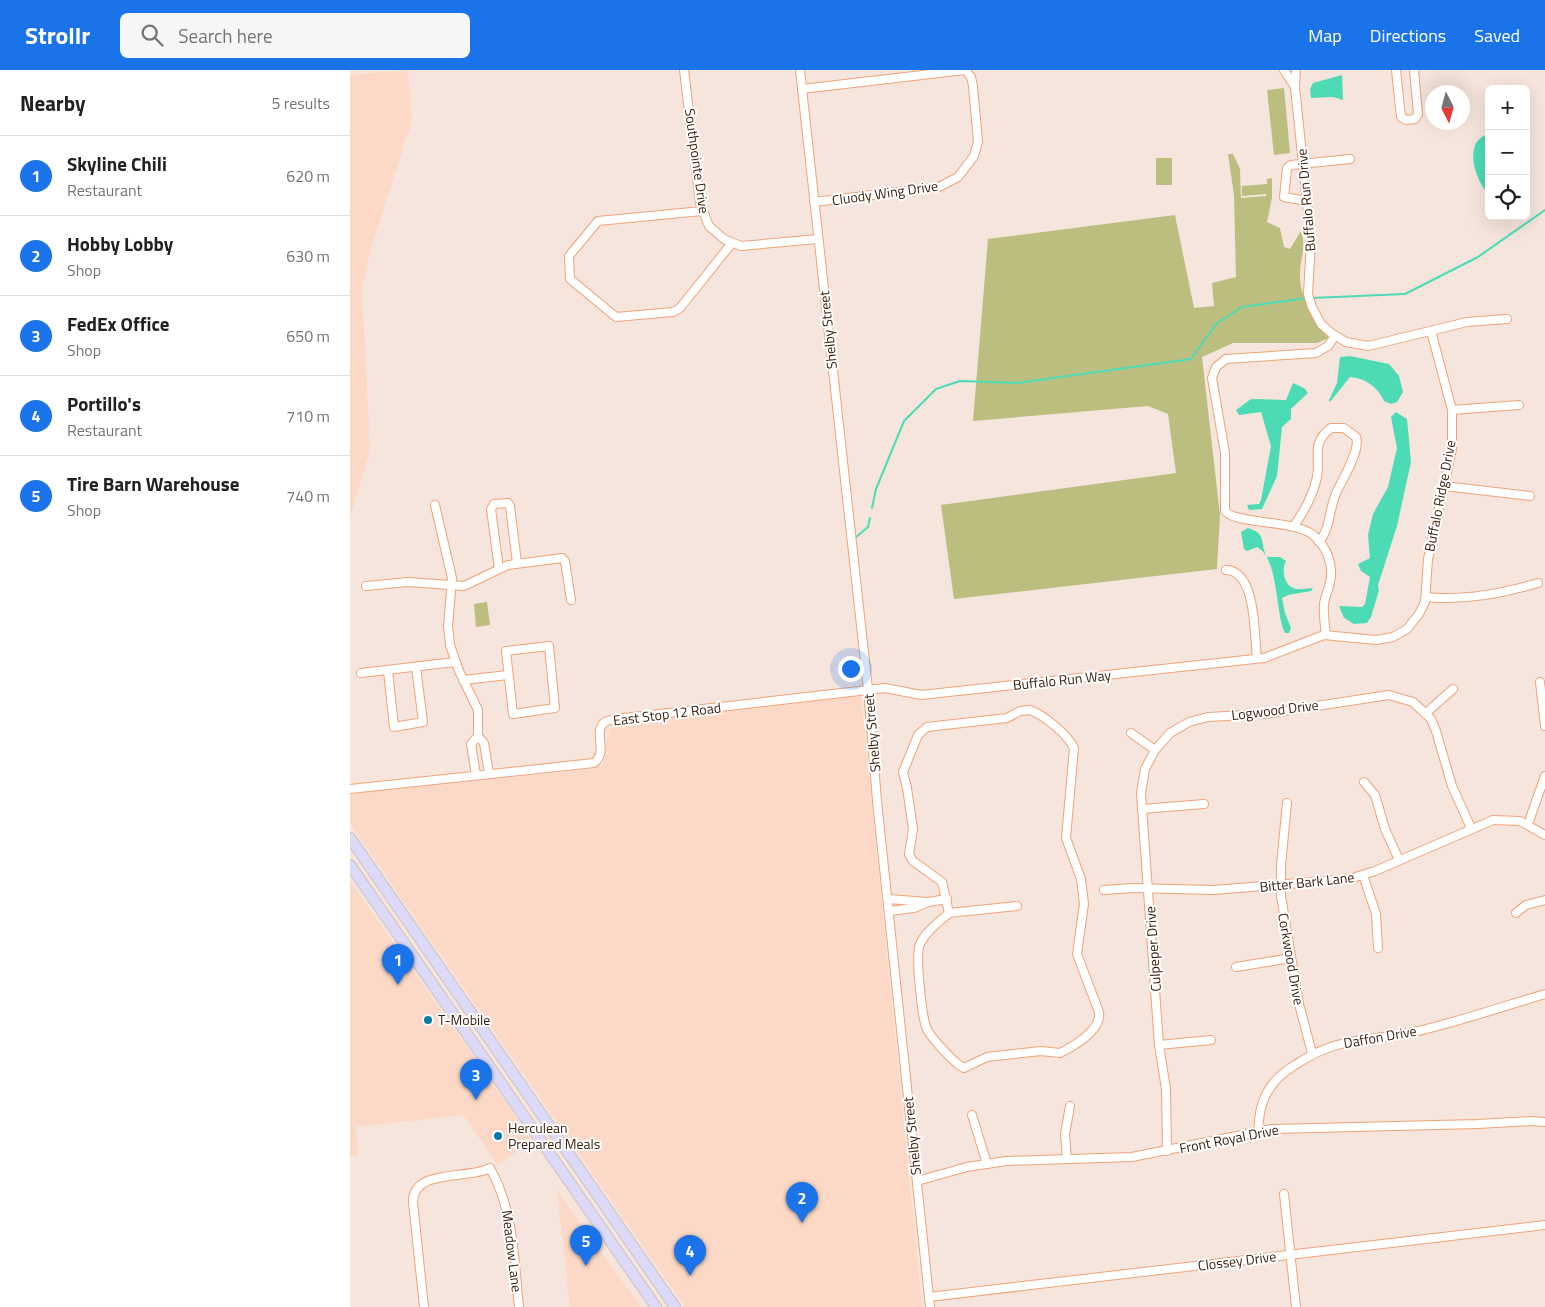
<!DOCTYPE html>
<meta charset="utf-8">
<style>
body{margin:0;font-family:"Titillium Web",sans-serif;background:#f6f6f6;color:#202124}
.controls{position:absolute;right:15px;top:15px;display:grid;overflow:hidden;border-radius:8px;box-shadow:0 5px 20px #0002}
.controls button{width:45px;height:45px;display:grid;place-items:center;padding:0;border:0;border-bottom:1px solid #e0e0e0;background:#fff;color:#202124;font:25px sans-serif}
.compass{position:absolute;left:1075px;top:15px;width:45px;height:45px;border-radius:50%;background:#fff;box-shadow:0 5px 20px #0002;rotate:174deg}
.you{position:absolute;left:500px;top:598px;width:18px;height:18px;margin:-12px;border:4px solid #fff;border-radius:50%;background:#1a73e8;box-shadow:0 0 0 8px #1a73e833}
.badge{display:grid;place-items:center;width:32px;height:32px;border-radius:50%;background:#1a73e8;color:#fff;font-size:16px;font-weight:700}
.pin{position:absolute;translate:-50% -41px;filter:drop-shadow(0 1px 2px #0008)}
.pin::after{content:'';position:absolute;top:26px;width:18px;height:15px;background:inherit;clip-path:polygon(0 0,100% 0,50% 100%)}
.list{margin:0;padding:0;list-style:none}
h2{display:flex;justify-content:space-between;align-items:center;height:65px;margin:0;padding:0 20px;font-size:21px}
h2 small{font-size:16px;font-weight:400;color:#757577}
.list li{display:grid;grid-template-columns:32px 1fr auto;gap:15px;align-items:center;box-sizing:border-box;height:80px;padding:0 20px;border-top:1px solid #e0e0e0}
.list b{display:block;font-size:19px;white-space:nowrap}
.list p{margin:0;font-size:16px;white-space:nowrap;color:#757577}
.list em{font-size:16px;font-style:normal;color:#757577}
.icon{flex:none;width:28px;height:28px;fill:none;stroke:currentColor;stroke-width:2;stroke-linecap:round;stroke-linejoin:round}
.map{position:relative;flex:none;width:1195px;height:1237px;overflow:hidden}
header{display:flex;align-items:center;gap:30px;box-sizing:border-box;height:70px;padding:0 25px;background:#1a73e8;color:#fff}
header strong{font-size:24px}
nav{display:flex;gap:28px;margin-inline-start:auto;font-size:18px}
.search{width:350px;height:45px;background:#f6f6f6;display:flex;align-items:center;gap:12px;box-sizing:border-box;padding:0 18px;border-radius:8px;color:#757577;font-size:19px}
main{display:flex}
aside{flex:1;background:#fff}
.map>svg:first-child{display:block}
.built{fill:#fcd9c6}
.green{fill:#bbbe7e}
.water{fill:#4cdbb4}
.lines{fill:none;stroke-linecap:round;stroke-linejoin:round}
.stream{stroke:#4cdbb4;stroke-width:2}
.minor-casing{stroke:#eea377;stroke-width:10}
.major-casing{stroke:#ccc4bf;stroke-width:12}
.minor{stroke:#fff;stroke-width:8}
.major{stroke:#ddd9f9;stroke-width:10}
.poi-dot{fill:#077aa3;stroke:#fff;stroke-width:2}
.labels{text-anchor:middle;stroke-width:4;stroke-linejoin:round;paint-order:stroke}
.street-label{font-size:14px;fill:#391d0a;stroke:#fff}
.poi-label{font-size:14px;fill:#391d0a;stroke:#fff;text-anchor:start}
</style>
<header>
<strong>Strollr</strong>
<div class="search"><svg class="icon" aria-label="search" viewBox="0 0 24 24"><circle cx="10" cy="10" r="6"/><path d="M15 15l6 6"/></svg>Search here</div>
<nav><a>Map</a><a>Directions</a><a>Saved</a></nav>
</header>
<main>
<aside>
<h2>Nearby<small>5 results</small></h2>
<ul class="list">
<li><span class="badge">1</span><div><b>Skyline Chili</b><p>Restaurant</p></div><em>620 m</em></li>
<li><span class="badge">2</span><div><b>Hobby Lobby</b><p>Shop</p></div><em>630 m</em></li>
<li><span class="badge">3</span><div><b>FedEx Office</b><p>Shop</p></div><em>650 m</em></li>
<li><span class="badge">4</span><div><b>Portillo's</b><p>Restaurant</p></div><em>710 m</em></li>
<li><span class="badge">5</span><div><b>Tire Barn Warehouse</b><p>Shop</p></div><em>740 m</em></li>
</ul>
</aside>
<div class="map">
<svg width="1195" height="1237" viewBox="0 0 1195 1237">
<rect width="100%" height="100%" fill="#f5e5dc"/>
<g class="built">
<polygon points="58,0 62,51 21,178 12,219 20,381 0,447 0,5"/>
<polygon points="511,626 572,1237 335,1237 0,754 0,724 244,699 253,695 259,659 276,653"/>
<polygon points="0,811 182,1070 148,1095 113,1045 6,1057 8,1085 0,1086"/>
<polygon points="207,1121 291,1237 220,1237"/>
</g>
<g class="green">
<polygon points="934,18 940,83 924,85 917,20"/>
<path d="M878 84H883L890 99 891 128 916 126V124L892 126V116L917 114V109L922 108V128L917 152 930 158 934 177 940 179 951 161C957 180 950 186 950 204 949 229 966 248 979 268L967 273H883L852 287 870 445 867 499 604 529 591 435 826 403 818 344 798 336 623 351 638 169 825 145 844 238 864 236 862 213 886 207 884 125Z"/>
<rect x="806" y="88" width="16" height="27"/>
<polygon points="137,532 140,555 126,557 124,534"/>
</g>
<g class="water">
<polygon points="992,5 993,30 983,27 961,28 960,19 963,13"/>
<path d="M1139 64V125C1125 111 1112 70 1139 64Z"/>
<path d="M1000 286 1039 294 1049 306 1053 322 1047 332 1041 334 1034 331C1028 317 1015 308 1000 307L980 332 979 330 987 313 990 287Z"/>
<polygon points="943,313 954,318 958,323 941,339 941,349 932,357 927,406 912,439 899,440 897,435 909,434 911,430 921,376 911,342 889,345 886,340 901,329 936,330"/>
<polygon points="1046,342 1057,349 1061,392 1047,456 1028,515 1029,520 1021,547 1017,553 1004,554 994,548 989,536 1012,537 1015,534 1020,507 1011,501 1008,494 1020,488 1018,465 1023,444 1038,417 1047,378 1041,347"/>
<path d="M898 458C918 464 909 473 917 487H930L936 491C931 500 934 517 946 519 951 520 958 518 963 518L961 521 938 525 932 528 935 543 941 558 939 563H935C925 543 929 488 907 477L897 481 894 479 891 462Z"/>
</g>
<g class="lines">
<g class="stream">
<polyline points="961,228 1055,224 1128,187 1195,140"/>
<polyline points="522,438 526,419 554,351 586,319 610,311 667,313 841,289 866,254 892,237 957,228"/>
<polyline points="505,468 518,457 520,448"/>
</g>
<g class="minor-casing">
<g id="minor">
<polyline points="334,0 350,133 359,156 374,169 391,176 468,169"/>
<polyline points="450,0 518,619 527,731 580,1237"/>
<polyline points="934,0 945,17"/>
<polyline points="946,0 945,17 961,172 958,224 962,237 971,254 981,263 996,272 1018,276 1117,252 1157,249"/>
<polyline points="1046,0 1051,47 1056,50 1065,49 1068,44 1064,0"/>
<polyline points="452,19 615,0"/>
<polyline points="957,131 934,127 937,98 941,95 1000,89"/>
<polyline points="464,132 589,117 608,107 624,86 628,72 623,16 621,7 615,0"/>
<polyline points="352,141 248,151 219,186 220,209 266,247 323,242 330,238 382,173"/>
<polyline points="1102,340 1169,335"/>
<polyline points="1094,416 1180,426"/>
<polyline points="85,435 102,508 98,556 100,575 109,601 128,640 128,666 134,673 139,704"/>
<path d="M944 456C954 441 963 426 967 407 971 387 960 374 981 358H994L1006 367C1011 379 993 409 987 421 979 437 981 458 969 472"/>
<polyline points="149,499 141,439 144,434 158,433 160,436 167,493"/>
<path d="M876 500C907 501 904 566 907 588"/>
<polyline points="16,516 58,512 114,516 158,495 212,488 215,491 221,530"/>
<path d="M1076 527C1114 531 1151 524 1188 513"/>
<path d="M976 565C975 555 973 544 974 534 975 526 979 519 980 512 984 494 976 475 962 464 942 450 885 454 875 441V383L862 308 866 297 876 289 966 283 978 276 985 266"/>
<polygon points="199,576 205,638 163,644 156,581"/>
<polyline points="38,601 44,657 73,652 66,597"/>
<polyline points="11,603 105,592"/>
<polyline points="113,610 158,605"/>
<polyline points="1190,612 1195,656"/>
<path d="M680 640C694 645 718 665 724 678L716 768 731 809 734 834 727 884 749 942C752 960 724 976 710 983L691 981 637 987 614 998C606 995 581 968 577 959 572 949 565 884 570 874 575 862 589 852 599 843L592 812 563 791 559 784 563 759 557 718 553 702 568 665 577 657 657 648 670 641Z"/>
<polyline points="1076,643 1103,619"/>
<polyline points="781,663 805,680"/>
<polyline points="126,705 121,674 128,666"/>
<polyline points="1014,712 1025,725 1035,759 1049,790"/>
<path d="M0 719 244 693C259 681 242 661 255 652 259 649 269 649 274 648L535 618 571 625 914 588 974 565 1026 570 1043 567 1057 559 1069 544 1075 532 1078 489 1102 379V340L1081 261"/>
<polyline points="937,733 931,795 931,826 949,934 962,983"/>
<polyline points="792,739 854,734"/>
<polyline points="1178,754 1195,706"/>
<polyline points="1013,805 1026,844 1028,878"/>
<polyline points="754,820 783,818 864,820 999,809 1025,801 1143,750 1170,751 1195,765"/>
<polyline points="538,829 578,832 564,838 539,841"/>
<polyline points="578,832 597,829"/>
<polyline points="599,843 667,836"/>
<polyline points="1166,843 1176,835 1195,830"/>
<polyline points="886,897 941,888"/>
<polyline points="809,975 861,970"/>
<polyline points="622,1045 637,1094"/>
<path d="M908 1061C909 1053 909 1043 912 1035 917 1017 930 1004 945 995 988 966 1016 972 1064 962 1108 952 1151 937 1195 924"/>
<polyline points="817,1081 816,1019 809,975 791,723 795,699 805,680 820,663 839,652 858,647 914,644 1039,625 1063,632 1081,649 1086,661 1102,716 1121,758"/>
<polyline points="717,1089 715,1064 720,1036"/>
<polyline points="567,1111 617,1097 656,1091 782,1087 922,1059 1128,1054 1182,1051 1195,1052"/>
<polyline points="934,1124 946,1237"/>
<polyline points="579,1227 1195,1155"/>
<path d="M74 1237 63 1132C63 1098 118 1110 140 1098 164 1141 164 1189 169 1237"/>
</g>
</g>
<g class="major-casing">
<g id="major">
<polyline points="0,768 325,1237"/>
<polyline points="0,795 306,1237"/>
</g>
</g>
<use href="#minor" class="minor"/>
<use href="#major" class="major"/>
</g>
<g class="poi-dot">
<circle cx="78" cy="950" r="5"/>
<circle cx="148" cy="1066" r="5"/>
</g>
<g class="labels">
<g class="street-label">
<text transform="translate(347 91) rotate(82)" y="5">Southpointe Drive</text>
<text transform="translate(535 123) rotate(-8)" y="5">Cluody Wing Drive</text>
<text transform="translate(956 130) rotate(-95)" y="5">Buffalo Run Drive</text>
<text transform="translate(478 260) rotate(-96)" y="5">Shelby Street</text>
<text transform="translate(1090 426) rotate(-79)" y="5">Buffalo Ridge Drive</text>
<text transform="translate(712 610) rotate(-6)" y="5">Buffalo Run Way</text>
<text transform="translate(925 640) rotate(-7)" y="5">Logwood Drive</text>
<text transform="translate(317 644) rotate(-7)" y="5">East Stop 12 Road</text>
<text transform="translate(522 663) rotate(-95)" y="5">Shelby Street</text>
<text transform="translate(957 812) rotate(-6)" y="5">Bitter Bark Lane</text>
<text transform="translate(803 879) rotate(-94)" y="5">Culpeper Drive</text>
<text transform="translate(941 889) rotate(80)" y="5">Corkwood Drive</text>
<text transform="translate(1030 967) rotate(-10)" y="5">Daffon Drive</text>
<text transform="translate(562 1066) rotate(-96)" y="5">Shelby Street</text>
<text transform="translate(879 1069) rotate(-11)" y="5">Front Royal Drive</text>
<text transform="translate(162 1181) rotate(83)" y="5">Meadow Lane</text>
<text transform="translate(887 1191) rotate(-7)" y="5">Clossey Drive</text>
</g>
<g class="poi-label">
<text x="88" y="955">T-Mobile</text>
<text x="158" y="1063">Herculean<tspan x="158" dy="16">Prepared Meals</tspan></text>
</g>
</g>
</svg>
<div class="controls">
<button>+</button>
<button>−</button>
<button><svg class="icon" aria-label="locate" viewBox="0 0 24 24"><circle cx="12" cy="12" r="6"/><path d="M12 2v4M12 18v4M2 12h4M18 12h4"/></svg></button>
</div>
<svg class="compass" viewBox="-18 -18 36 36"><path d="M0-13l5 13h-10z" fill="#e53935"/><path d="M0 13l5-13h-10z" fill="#757577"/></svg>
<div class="you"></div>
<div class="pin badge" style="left:48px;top:915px">1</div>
<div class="pin badge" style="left:452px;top:1153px">2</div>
<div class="pin badge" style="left:126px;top:1030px">3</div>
<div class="pin badge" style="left:340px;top:1206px">4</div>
<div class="pin badge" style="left:236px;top:1196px">5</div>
</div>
</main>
